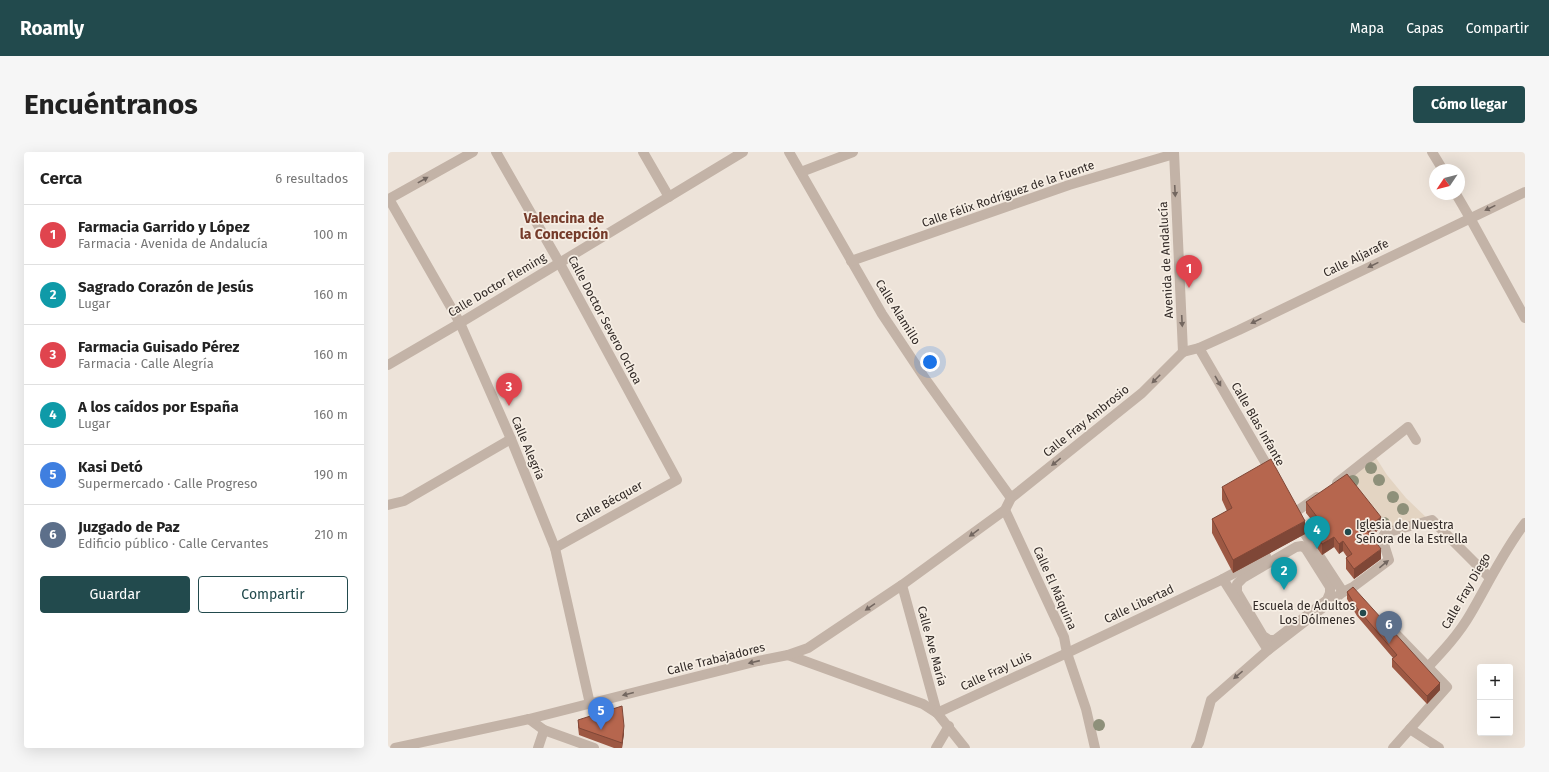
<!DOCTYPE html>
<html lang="es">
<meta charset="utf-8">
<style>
body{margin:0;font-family:"Fira Sans",sans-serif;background:#f6f6f6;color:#222}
.controls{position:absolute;right:12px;bottom:12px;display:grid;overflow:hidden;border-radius:4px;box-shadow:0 4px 16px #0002}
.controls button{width:36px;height:36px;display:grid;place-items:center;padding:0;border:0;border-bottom:1px solid #e0e0e0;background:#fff;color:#222;font:20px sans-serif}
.compass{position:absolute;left:1041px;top:12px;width:36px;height:36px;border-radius:50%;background:#fff;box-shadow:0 4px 16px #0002;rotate:235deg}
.you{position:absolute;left:542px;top:210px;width:14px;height:14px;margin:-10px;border:3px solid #fff;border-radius:50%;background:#1a73e8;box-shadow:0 0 0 6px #1a73e833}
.badge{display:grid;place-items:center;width:26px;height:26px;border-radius:50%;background:#224a4d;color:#fff;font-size:13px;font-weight:700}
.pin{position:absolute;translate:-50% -33px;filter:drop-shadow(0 1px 2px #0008)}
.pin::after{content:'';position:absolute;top:21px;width:14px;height:12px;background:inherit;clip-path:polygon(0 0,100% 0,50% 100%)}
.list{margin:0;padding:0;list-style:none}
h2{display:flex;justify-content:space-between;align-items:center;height:52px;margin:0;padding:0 16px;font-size:17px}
h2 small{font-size:13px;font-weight:400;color:#767676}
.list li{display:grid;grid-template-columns:26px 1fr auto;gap:12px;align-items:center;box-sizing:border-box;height:60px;padding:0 16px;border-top:1px solid #e0e0e0}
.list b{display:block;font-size:15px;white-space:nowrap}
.list p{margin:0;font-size:13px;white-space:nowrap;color:#767676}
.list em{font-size:13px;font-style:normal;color:#767676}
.actions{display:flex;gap:8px;padding:12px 16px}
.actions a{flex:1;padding:9px 0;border:1px solid #224a4d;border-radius:4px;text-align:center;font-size:14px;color:#224a4d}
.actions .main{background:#224a4d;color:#fff}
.map{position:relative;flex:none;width:1137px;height:596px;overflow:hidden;border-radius:4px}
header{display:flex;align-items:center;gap:24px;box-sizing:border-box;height:56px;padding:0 20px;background:#224a4d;color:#fff}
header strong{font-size:19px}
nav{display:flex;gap:22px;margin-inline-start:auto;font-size:14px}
.intro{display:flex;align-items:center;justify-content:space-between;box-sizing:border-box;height:96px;padding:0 24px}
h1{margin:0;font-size:28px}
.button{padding:10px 18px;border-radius:4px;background:#224a4d;color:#fff;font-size:14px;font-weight:700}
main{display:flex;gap:24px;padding:0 24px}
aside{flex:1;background:#fff;border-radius:4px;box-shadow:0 4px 16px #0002}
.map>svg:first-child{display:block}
.plaza{fill:#e3d4c2}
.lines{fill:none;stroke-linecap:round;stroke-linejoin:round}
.pedestrian{stroke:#c3b3a7;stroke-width:10}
.minor{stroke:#c3b3a7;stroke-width:10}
.tertiary{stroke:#c3b3a7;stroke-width:10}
.tree{fill:#8e907a}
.wall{fill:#9d5843}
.shaded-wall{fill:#7f4737}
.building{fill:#b6664e;stroke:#7f4737}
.oneway{fill:#736760}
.poi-dot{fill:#224a4d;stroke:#f6eee4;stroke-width:1.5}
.labels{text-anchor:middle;stroke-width:3.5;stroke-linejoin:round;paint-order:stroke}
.street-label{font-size:12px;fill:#312926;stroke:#f6eee4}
.poi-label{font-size:12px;fill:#312926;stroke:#f6eee4;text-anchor:start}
.quarter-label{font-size:14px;font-weight:bold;fill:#753b2a;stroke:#f6eee4}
</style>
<header>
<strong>Roamly</strong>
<nav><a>Mapa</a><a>Capas</a><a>Compartir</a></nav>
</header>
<div class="intro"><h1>Encuéntranos</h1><a class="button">Cómo llegar</a></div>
<main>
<aside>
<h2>Cerca<small>6 resultados</small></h2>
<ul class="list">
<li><span class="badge" style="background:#e0444e">1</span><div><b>Farmacia Garrido y López</b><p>Farmacia · Avenida de Andalucía</p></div><em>100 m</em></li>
<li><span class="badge" style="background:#0f9aa8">2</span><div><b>Sagrado Corazón de Jesús</b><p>Lugar</p></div><em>160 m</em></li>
<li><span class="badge" style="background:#e0444e">3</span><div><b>Farmacia Guisado Pérez</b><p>Farmacia · Calle Alegría</p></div><em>160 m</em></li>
<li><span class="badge" style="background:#0f9aa8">4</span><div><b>A los caídos por España</b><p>Lugar</p></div><em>160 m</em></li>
<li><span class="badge" style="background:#3f7fe0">5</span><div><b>Kasi Detó</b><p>Supermercado · Calle Progreso</p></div><em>190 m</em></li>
<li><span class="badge" style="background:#5c6f8a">6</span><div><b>Juzgado de Paz</b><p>Edificio público · Calle Cervantes</p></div><em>210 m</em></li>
</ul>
<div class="actions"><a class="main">Guardar</a><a>Compartir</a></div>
</aside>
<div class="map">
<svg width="1137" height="596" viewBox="0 0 1137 596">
<rect width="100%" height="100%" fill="#ede3d9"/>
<polygon class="plaza" points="985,301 999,323 1018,346 1041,368 997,381 955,327"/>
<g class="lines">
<g class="pedestrian">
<polyline points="1044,0 1055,18"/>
<polyline points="1068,42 1082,66"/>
<polygon points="914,394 918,397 942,435 942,441 939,448 887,488 881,488 875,484 849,440 849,432 855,426 908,395"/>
<polyline points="679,501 835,427"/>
<polyline points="548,596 561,574"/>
</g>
<g class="minor">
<polyline points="108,0 171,110 289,328 167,396"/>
<polyline points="255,0 281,45"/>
<polyline points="401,0 494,162 538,228 623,346"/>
<polyline points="413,20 465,0"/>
<polyline points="1082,66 1137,166"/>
<polyline points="463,109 681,33 786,2"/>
<polyline points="811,196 884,322"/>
<polyline points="0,213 72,171 355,0"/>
<polyline points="949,331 1020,275 1028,288"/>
<polyline points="0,353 16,349 123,287"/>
<polyline points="617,358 676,485 679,501 698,557 707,596"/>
<polyline points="906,361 929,345"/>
<polyline points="911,371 917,382 955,440"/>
<polyline points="878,404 835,427 880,498 955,440 965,435 1001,408 994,386 997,381 1044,368 1101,425"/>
<polyline points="514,433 549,561"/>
<polyline points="400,503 535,552 549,561 577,596"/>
<path d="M1039 516C1055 499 1071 482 1083 461 1101 430 1115 400 1137 371"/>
<polyline points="549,561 679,501"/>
<polyline points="141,567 156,578 206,596"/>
<polyline points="1022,577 1051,596"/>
<polyline points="150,596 156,578"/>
<polyline points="808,596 811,591 823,548 880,498"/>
<polyline points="1005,596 1059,535 1006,480"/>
</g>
<g class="tertiary">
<polyline points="85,0 1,47 72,171 123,287 167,396 202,552"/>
<polyline points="786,0 795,200"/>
<polyline points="795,200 811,196 851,178 1137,40"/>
<polyline points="7,596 141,567 370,509 400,503 420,496 514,433 617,358 623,346 754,241 795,200"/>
</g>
</g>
<g class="tree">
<circle cx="983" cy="316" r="6"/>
<circle cx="991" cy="328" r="6"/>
<circle cx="965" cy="329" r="6"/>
<circle cx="1005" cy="345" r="6"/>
<circle cx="1015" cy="357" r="6"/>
<circle cx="996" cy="371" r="6"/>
<circle cx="711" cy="573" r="6"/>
</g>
<g class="wall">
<polygon points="834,335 917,382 845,421 824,381 824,367 839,359 834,348"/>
<polygon points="918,350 993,376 983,384 993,407 966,427 958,417 958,406 959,405 955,399 951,402 946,395 934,403 925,390 925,380 930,376 918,361"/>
<polygon points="959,440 1052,538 1039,552 1004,515 1004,507 1005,506 969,464 959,447"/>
<polygon points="190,568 236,581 234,596 226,596 191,583 190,575"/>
</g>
<g class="shaded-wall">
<polygon points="993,365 993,376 978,387 978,377"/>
<polygon points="917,369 917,382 845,421 845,408"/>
<polygon points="946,385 946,395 934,403 934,392"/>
<polygon points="955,389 955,399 951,402 951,392"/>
<polygon points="993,397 993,407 966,427 966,417"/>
<polygon points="1052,531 1052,538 1039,552 1039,544"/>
<polygon points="236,574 236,581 234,596 234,591"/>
</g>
<g class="building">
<polygon points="883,307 917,369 845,408 824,367 844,356 834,335"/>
<polygon points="959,322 993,365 978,377 993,397 966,417 958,406 964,402 955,389 951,392 946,385 934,392 925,380 935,373 918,350"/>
<polygon points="965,435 1052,531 1039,544 1004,507 1009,503 969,456 959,440"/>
<polygon points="234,554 236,574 234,591 191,576 190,568"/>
</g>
<defs><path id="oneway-solid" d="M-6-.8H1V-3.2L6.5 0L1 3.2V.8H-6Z"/></defs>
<g class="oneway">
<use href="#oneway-solid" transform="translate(35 28) rotate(-29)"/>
<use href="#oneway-solid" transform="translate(787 39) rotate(87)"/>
<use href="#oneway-solid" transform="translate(1102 56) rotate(154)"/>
<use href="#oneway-solid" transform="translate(985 113) rotate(154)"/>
<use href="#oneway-solid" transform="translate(794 169) rotate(87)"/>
<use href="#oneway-solid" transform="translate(868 169) rotate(154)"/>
<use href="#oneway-solid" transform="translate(768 227) rotate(135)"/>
<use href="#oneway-solid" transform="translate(830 229) rotate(60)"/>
<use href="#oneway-solid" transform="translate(668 310) rotate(141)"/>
<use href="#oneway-solid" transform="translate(586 381) rotate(144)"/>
<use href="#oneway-solid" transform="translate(996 412) rotate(-39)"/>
<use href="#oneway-solid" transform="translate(482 455) rotate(146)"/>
<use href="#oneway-solid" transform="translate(366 510) rotate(167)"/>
<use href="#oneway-solid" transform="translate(850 523) rotate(140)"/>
<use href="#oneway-solid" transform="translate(240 542) rotate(166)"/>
</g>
<g class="poi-dot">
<circle cx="960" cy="380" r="4"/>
<circle cx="975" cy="461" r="4"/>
</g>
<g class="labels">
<g class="street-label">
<text transform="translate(620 42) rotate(-19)" y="4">Calle Félix Rodríguez de la Fuente</text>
<text transform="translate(968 106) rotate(-26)" y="4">Calle Aljarafe</text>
<text transform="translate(778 108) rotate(-93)" y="4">Avenida de Andalucía</text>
<text transform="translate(109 133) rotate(-31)" y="4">Calle Doctor Fleming</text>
<text transform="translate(510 160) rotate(58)" y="4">Calle Alamillo</text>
<text transform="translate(217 168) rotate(62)" y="4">Calle Doctor Severo Ochoa</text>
<text transform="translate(698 269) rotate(-39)" y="4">Calle Fray Ambrosio</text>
<text transform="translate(870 272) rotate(60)" y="4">Calle Blas Infante</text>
<text transform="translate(140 296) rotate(67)" y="4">Calle Alegría</text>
<text transform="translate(221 350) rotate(-29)" y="4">Calle Bécquer</text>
<text transform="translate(667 436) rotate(66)" y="4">Calle El Máquina</text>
<text transform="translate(1078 439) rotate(-60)" y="4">Calle Fray Diego</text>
<text transform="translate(751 452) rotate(-25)" y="4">Calle Libertad</text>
<text transform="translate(544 494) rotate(75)" y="4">Calle Ave María</text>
<text transform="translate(328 507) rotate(-14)" y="4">Calle Trabajadores</text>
<text transform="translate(608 519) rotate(-25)" y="4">Calle Fray Luis</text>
</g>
<g class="poi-label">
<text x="968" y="377">Iglesia de Nuestra<tspan x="968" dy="14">Señora de la Estrella</tspan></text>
<text x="967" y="458" text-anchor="end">Escuela de Adultos<tspan x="967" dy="14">Los Dólmenes</tspan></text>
</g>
<g class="quarter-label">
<text x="176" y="71">Valencina de<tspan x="176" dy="16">la Concepción</tspan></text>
</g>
</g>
</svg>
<div class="controls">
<button>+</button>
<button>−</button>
</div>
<svg class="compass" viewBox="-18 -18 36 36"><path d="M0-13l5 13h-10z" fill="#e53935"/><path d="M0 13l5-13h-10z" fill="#767676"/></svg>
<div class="you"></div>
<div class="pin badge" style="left:801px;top:136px;background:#e0444e">1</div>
<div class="pin badge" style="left:896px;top:438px;background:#0f9aa8">2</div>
<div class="pin badge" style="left:121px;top:254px;background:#e0444e">3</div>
<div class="pin badge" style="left:929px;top:397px;background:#0f9aa8">4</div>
<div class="pin badge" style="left:213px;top:578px;background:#3f7fe0">5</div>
<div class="pin badge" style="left:1001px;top:492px;background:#5c6f8a">6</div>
</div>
</main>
